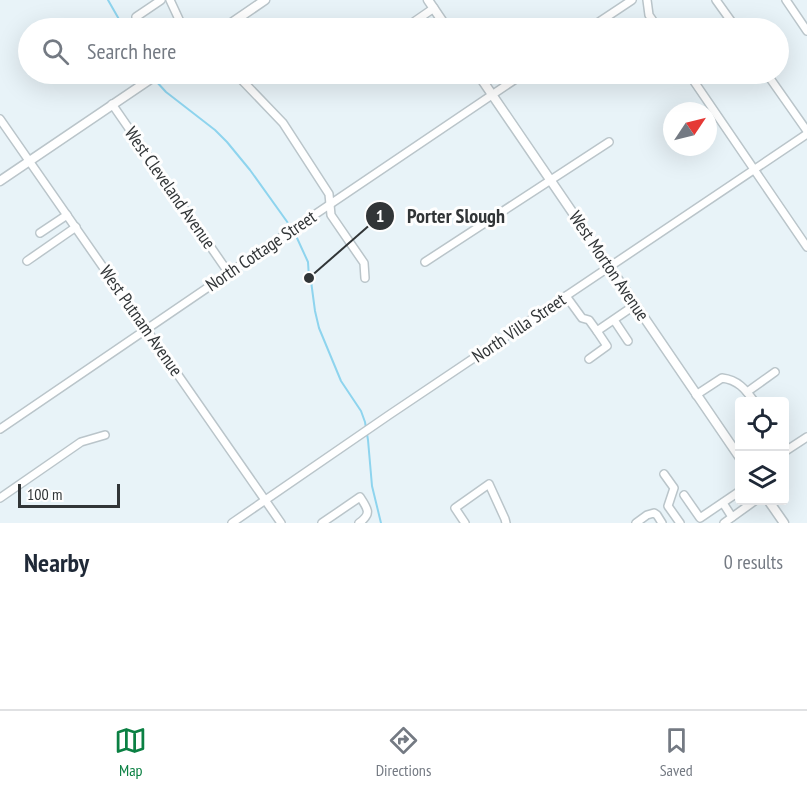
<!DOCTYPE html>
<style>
body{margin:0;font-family:"PT Sans Narrow",sans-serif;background:#f2f2f3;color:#1f2937}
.controls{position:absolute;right:18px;bottom:18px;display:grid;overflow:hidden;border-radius:6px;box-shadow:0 6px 24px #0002}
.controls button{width:54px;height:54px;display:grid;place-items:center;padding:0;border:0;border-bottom:2px solid #e0e1e3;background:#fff;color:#1f2937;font:30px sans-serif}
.compass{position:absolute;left:663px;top:102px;width:54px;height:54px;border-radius:50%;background:#fff;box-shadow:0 6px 24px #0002;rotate:55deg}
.scale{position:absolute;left:18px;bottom:15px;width:102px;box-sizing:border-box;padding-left:6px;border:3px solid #313537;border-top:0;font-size:16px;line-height:21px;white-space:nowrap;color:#313537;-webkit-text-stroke:4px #fefefe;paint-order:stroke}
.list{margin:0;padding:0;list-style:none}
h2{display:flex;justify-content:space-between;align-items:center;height:78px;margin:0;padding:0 24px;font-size:26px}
h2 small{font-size:20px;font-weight:400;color:#747a83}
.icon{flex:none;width:33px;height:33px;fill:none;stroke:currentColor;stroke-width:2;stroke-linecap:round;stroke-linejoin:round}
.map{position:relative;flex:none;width:807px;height:523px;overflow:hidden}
.search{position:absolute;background:#fff;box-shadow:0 6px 24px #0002;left:18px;right:18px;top:18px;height:66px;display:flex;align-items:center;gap:15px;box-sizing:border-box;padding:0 21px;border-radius:33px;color:#747a83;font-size:22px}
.sheet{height:186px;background:#fff}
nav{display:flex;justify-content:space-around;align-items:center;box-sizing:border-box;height:84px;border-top:2px solid #e0e1e3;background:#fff;font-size:16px;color:#747a83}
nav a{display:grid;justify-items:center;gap:3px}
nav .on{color:#0b8043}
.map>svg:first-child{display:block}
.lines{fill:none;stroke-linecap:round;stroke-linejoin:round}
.stream{stroke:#8ed4ee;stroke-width:2}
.minor-casing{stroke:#bac5ca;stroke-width:10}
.major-casing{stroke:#bac5ca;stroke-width:11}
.minor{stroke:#fff;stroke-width:7}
.major{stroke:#fff;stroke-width:8}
.labels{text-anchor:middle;stroke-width:6;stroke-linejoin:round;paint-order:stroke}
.street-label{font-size:18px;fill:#313537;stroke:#fefefe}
.leader{fill:none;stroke:#313537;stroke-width:2}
.callout-dot{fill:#313537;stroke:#fefefe;stroke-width:2}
.mark-label{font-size:18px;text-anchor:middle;font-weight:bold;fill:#fff}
.callout-label{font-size:20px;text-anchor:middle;font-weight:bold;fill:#313537;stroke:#fefefe;stroke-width:6;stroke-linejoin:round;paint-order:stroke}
</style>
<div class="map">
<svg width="807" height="523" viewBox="0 0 807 523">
<rect width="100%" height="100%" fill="#e8f3f8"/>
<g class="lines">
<g class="stream">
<polyline points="108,0 124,28"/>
<polyline points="155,80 166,92 215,130 227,142 250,170 288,223 297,238 308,262 309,278 311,281 315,311 319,328 341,381 361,411 365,422 368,440 372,486 381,523"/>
</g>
<g class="minor-casing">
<g id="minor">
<polyline points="170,0 183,28"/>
<polyline points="647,0 649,15 658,28"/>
<polyline points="716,0 736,28"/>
<polyline points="786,0 807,31"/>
<polyline points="136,17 161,0"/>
<polyline points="405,28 434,8"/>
<polyline points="590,28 632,0"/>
<polyline points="236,74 283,123 329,194 331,215 364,263 365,278"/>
<polyline points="689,74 807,247"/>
<polyline points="767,74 807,131"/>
<polyline points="112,104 228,272"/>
<polyline points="0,119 281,523"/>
<polyline points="40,233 67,215"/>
<polyline points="27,261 76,227"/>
<polyline points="425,262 609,142"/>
<polyline points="566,296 582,318 589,320 597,331 635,305"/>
<polyline points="614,320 628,341"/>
<polyline points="589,359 607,346 597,331"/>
<polyline points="747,392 775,372"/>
<path d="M696 395 722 378C738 380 745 389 754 401"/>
<path d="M0 429C174 311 348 191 523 74"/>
<polyline points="784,452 807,437"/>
<polyline points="664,474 674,488 668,506 680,523"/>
<polyline points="684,495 700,518 740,491"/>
<polyline points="0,498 81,442 105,435"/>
<polyline points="723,503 732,517"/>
<polyline points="232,523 389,415 807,134"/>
<path d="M322 523 360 497C368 509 372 514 359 523"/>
<polyline points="465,523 455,508 489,484 505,519 506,523"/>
<polyline points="636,523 647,515 654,513 657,515 662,523"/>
<polyline points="724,523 756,500"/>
</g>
</g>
<g class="major-casing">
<g id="major">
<polyline points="428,0 447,28"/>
<polyline points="224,28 265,0"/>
<polyline points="478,74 740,458"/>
<polyline points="0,181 158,74"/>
<polyline points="768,500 784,523"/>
</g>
</g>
<use href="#minor" class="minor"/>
<use href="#major" class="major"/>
</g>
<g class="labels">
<g class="street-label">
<text transform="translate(170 188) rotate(55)" y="6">West Cleveland Avenue</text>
<text transform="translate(261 251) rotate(-34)" y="6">North Cottage Street</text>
<text transform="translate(609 266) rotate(56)" y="6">West Morton Avenue</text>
<text transform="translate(141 321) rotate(55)" y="6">West Putnam Avenue</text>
<text transform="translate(519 328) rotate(-34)" y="6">North Villa Street</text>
</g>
</g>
<path class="leader" d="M309 278L380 216"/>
<g class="callout-dot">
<circle cx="309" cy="278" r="6"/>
<circle cx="380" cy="216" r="15"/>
</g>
<g class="mark-label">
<text x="380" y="222">1</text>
</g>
<g class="callout-label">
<text x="456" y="223">Porter Slough</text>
</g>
</svg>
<div class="controls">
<button><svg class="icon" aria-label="locate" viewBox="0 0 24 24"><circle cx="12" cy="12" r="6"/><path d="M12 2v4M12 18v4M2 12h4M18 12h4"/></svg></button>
<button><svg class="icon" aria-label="layers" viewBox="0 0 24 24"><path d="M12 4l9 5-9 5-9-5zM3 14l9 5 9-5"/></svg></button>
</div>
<svg class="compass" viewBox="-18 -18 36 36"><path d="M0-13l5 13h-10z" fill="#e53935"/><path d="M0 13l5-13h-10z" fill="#747a83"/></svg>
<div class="scale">100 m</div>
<div class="search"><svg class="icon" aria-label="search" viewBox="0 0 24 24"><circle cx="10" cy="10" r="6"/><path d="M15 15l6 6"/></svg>Search here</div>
</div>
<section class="sheet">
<h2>Nearby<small>0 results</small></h2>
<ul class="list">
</ul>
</section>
<nav>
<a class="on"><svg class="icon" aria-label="map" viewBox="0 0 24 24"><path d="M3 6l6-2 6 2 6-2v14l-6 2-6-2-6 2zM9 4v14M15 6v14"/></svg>Map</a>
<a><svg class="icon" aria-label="directions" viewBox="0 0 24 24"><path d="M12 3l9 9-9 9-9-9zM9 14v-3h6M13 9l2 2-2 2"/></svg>Directions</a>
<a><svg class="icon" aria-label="saved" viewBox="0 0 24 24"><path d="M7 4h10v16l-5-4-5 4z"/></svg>Saved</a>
</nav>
